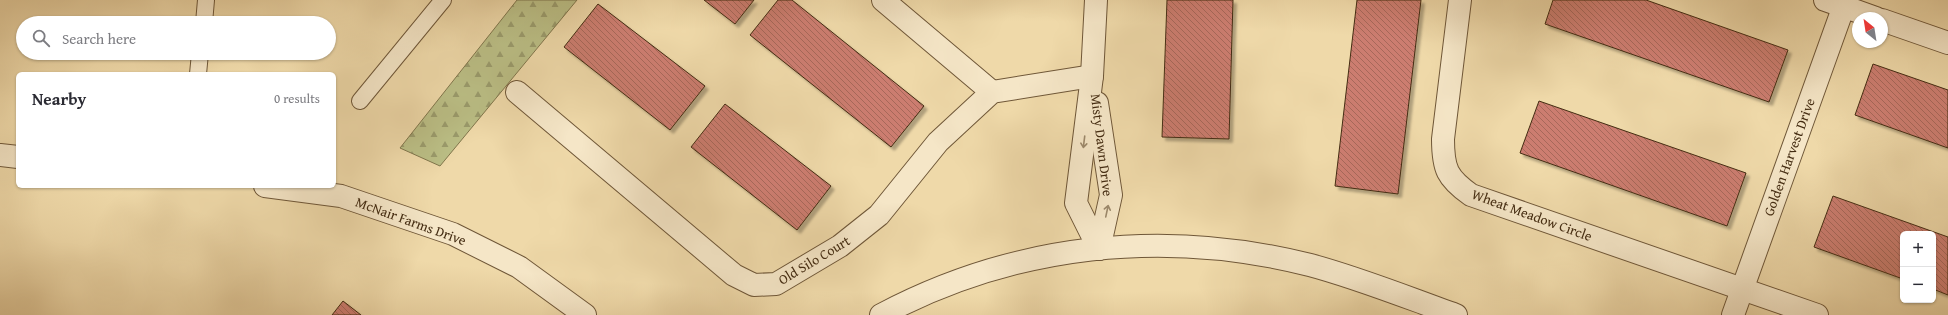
<!DOCTYPE html>
<meta charset="utf-8">
<style>
body{margin:0;font-family:"Gentium Book Plus",serif;background:#f7f7f7;color:#2b2b33}
.controls{position:absolute;right:12px;bottom:12px;display:grid;overflow:hidden;border-radius:6px;box-shadow:0 1px 3px #0004}
.controls button{width:36px;height:36px;display:grid;place-items:center;padding:0;border:0;border-bottom:1px solid #e1e1e2;background:#fff;color:#2b2b33;font:20px sans-serif}
.compass{position:absolute;left:1852px;top:12px;width:36px;height:36px;border-radius:50%;background:#fff;box-shadow:0 1px 3px #0004;rotate:330deg}
.list{margin:0;padding:0;list-style:none}
h2{display:flex;justify-content:space-between;align-items:center;height:52px;margin:0;padding:0 16px;font-size:17px}
h2 small{font-size:13px;font-weight:400;color:#7c7c81}
.icon{flex:none;width:22px;height:22px;fill:none;stroke:currentColor;stroke-width:2;stroke-linecap:round;stroke-linejoin:round}
.map{position:relative;flex:none;width:1948px;height:315px;overflow:hidden}
.search{position:absolute;background:#fff;box-shadow:0 1px 3px #0004;left:16px;top:16px;width:320px;height:44px;display:flex;align-items:center;gap:10px;box-sizing:border-box;padding:0 14px;border-radius:22px;color:#7c7c81;font-size:15px}
.panel{position:absolute;background:#fff;box-shadow:0 1px 3px #0004;left:16px;top:72px;width:320px;height:116px;border-radius:6px}
.map>svg:first-child{display:block}
.forest{fill:url(#forest-firs);stroke:#80764c}
.building{fill:url(#building-back-hatch);stroke:#442c12;filter:url(#shadow)}
.lines{fill:none;stroke-linecap:round;stroke-linejoin:round}
.lane-casing{stroke:#6f5738;stroke-width:18}
.street-casing{stroke:#6f5738;stroke-width:24}
.lane{stroke:#f5e6c7;stroke-width:16}
.street{stroke:#f5e6c7;stroke-width:22}
.oneway{stroke:#9c896c}
.labels{text-anchor:middle;stroke-width:3;stroke-linejoin:round;paint-order:stroke}
.street-label{font-size:14px;fill:#442c12;stroke:#f5e6c7}
</style>
<div class="map">
<svg width="1948" height="315" viewBox="0 0 1948 315">
<defs>
<pattern id="forest-firs" width="22" height="20" patternUnits="userSpaceOnUse"><rect width="22" height="20" fill="#bbbf86"/><path d="M5 1l3.5 6h-7zM16 11l3.5 6h-7z" fill="#9a9b6c"/></pattern>
<pattern id="building-back-hatch" width="6" height="6" patternUnits="userSpaceOnUse"><rect width="6" height="6" fill="#cc7d6f"/><path d="M-1 5l2 2M0 0l6 6M5-1l2 2" fill="none" stroke="#a7675a"/></pattern>
<filter id="shadow"><feDropShadow dx="3.5" dy="3.5" stdDeviation="1" flood-color="#0004"/></filter>
</defs>
<rect width="100%" height="100%" fill="#efd9a9"/>
<filter id="stains"><feTurbulence type="fractalNoise" baseFrequency=".005" numOctaves="4"/><feColorMatrix values="0 0 0 0 .2 0 0 0 0 .09 0 0 0 0 .02 0 0 0 .5 -.17"/></filter>
<radialGradient id="worn" r=".72"><stop offset=".6" stop-color="#630" stop-opacity="0"/><stop offset="1" stop-color="#630" stop-opacity=".3"/></radialGradient>
<polygon class="forest" points="517,0 577,0 440,166 400,148"/>
<g class="building">
<polygon points="704,0 754,0 735,24"/>
<polygon points="778,0 792,0 924,106 891,147 750,35"/>
<polygon points="1167,0 1233,0 1229,139 1162,137"/>
<polygon points="1357,0 1421,0 1398,194 1335,186"/>
<polygon points="1553,0 1646,0 1788,50 1769,102 1545,24"/>
<polygon points="598,4 705,86 670,130 564,47"/>
<polygon points="1873,64 1948,90 1948,148 1855,115"/>
<polygon points="1539,101 1746,173 1727,226 1520,153"/>
<polygon points="725,104 831,186 797,230 691,147"/>
<polygon points="1833,196 1948,237 1948,295 1933,289 1933,234 1903,234 1903,279 1814,247"/>
<polygon points="343,301 361,315 332,315"/>
</g>
<g class="lines">
<g class="lane-casing">
<g id="lane">
<polyline points="204,23 206,0"/>
<polyline points="198,74 200,53"/>
<polyline points="360,101 443,0"/>
</g>
</g>
<g class="street-casing">
<g id="street">
<polyline points="883,0 992,92"/>
<polyline points="1096,0 1092,76 1076,203 1099,249"/>
<path d="M1460 0 1443 139C1443 169 1447 178 1471 195L1817 315"/>
<polyline points="1825,0 1876,18"/>
<polyline points="1882,20 1948,43"/>
<polyline points="517,92 734,275 754,285 776,284 840,246 879,215 938,142 992,92 1092,76"/>
<polyline points="1097,103 1111,195 1099,249"/>
<polyline points="0,155 18,157"/>
<polyline points="265,186 341,196 453,234 519,267 585,315"/>
<path d="M881 315C1015 244 1163 228 1310 265 1359 278 1408 298 1456 315"/>
<polyline points="1733,315 1846,0"/>
</g>
</g>
<use href="#lane" class="lane"/>
<use href="#street" class="street"/>
</g>
<defs><path id="oneway-shaft" d="M-6 0H5M1.5-3L5.5 0L1.5 3" fill="none" stroke-width="1.6" stroke-linecap="round" stroke-linejoin="round"/></defs>
<g class="oneway">
<use href="#oneway-shaft" transform="translate(1084 142) rotate(97)"/>
<use href="#oneway-shaft" transform="translate(1107 211) rotate(-78)"/>
</g>
<g class="labels">
<g class="street-label">
<text transform="translate(1102 145) rotate(83)" y="5">Misty Dawn Drive</text>
<text transform="translate(1789 157) rotate(-70)" y="5">Golden Harvest Drive</text>
<text transform="translate(1532 215) rotate(20)" y="5">Wheat Meadow Circle</text>
<text transform="translate(411 221) rotate(20)" y="5">McNair Farms Drive</text>
<text transform="translate(814 260) rotate(-31)" y="5">Old Silo Court</text>
</g>
</g>
<rect width="100%" height="100%" filter="url(#stains)"/>
<rect width="100%" height="100%" fill="url(#worn)"/>
</svg>
<div class="controls">
<button>+</button>
<button>−</button>
</div>
<svg class="compass" viewBox="-18 -18 36 36"><path d="M0-13l5 13h-10z" fill="#e53935"/><path d="M0 13l5-13h-10z" fill="#7c7c81"/></svg>
<div class="search"><svg class="icon" aria-label="search" viewBox="0 0 24 24"><circle cx="10" cy="10" r="6"/><path d="M15 15l6 6"/></svg>Search here</div>
<section class="panel">
<h2>Nearby<small>0 results</small></h2>
<ul class="list">
</ul>
</section>
</div>
